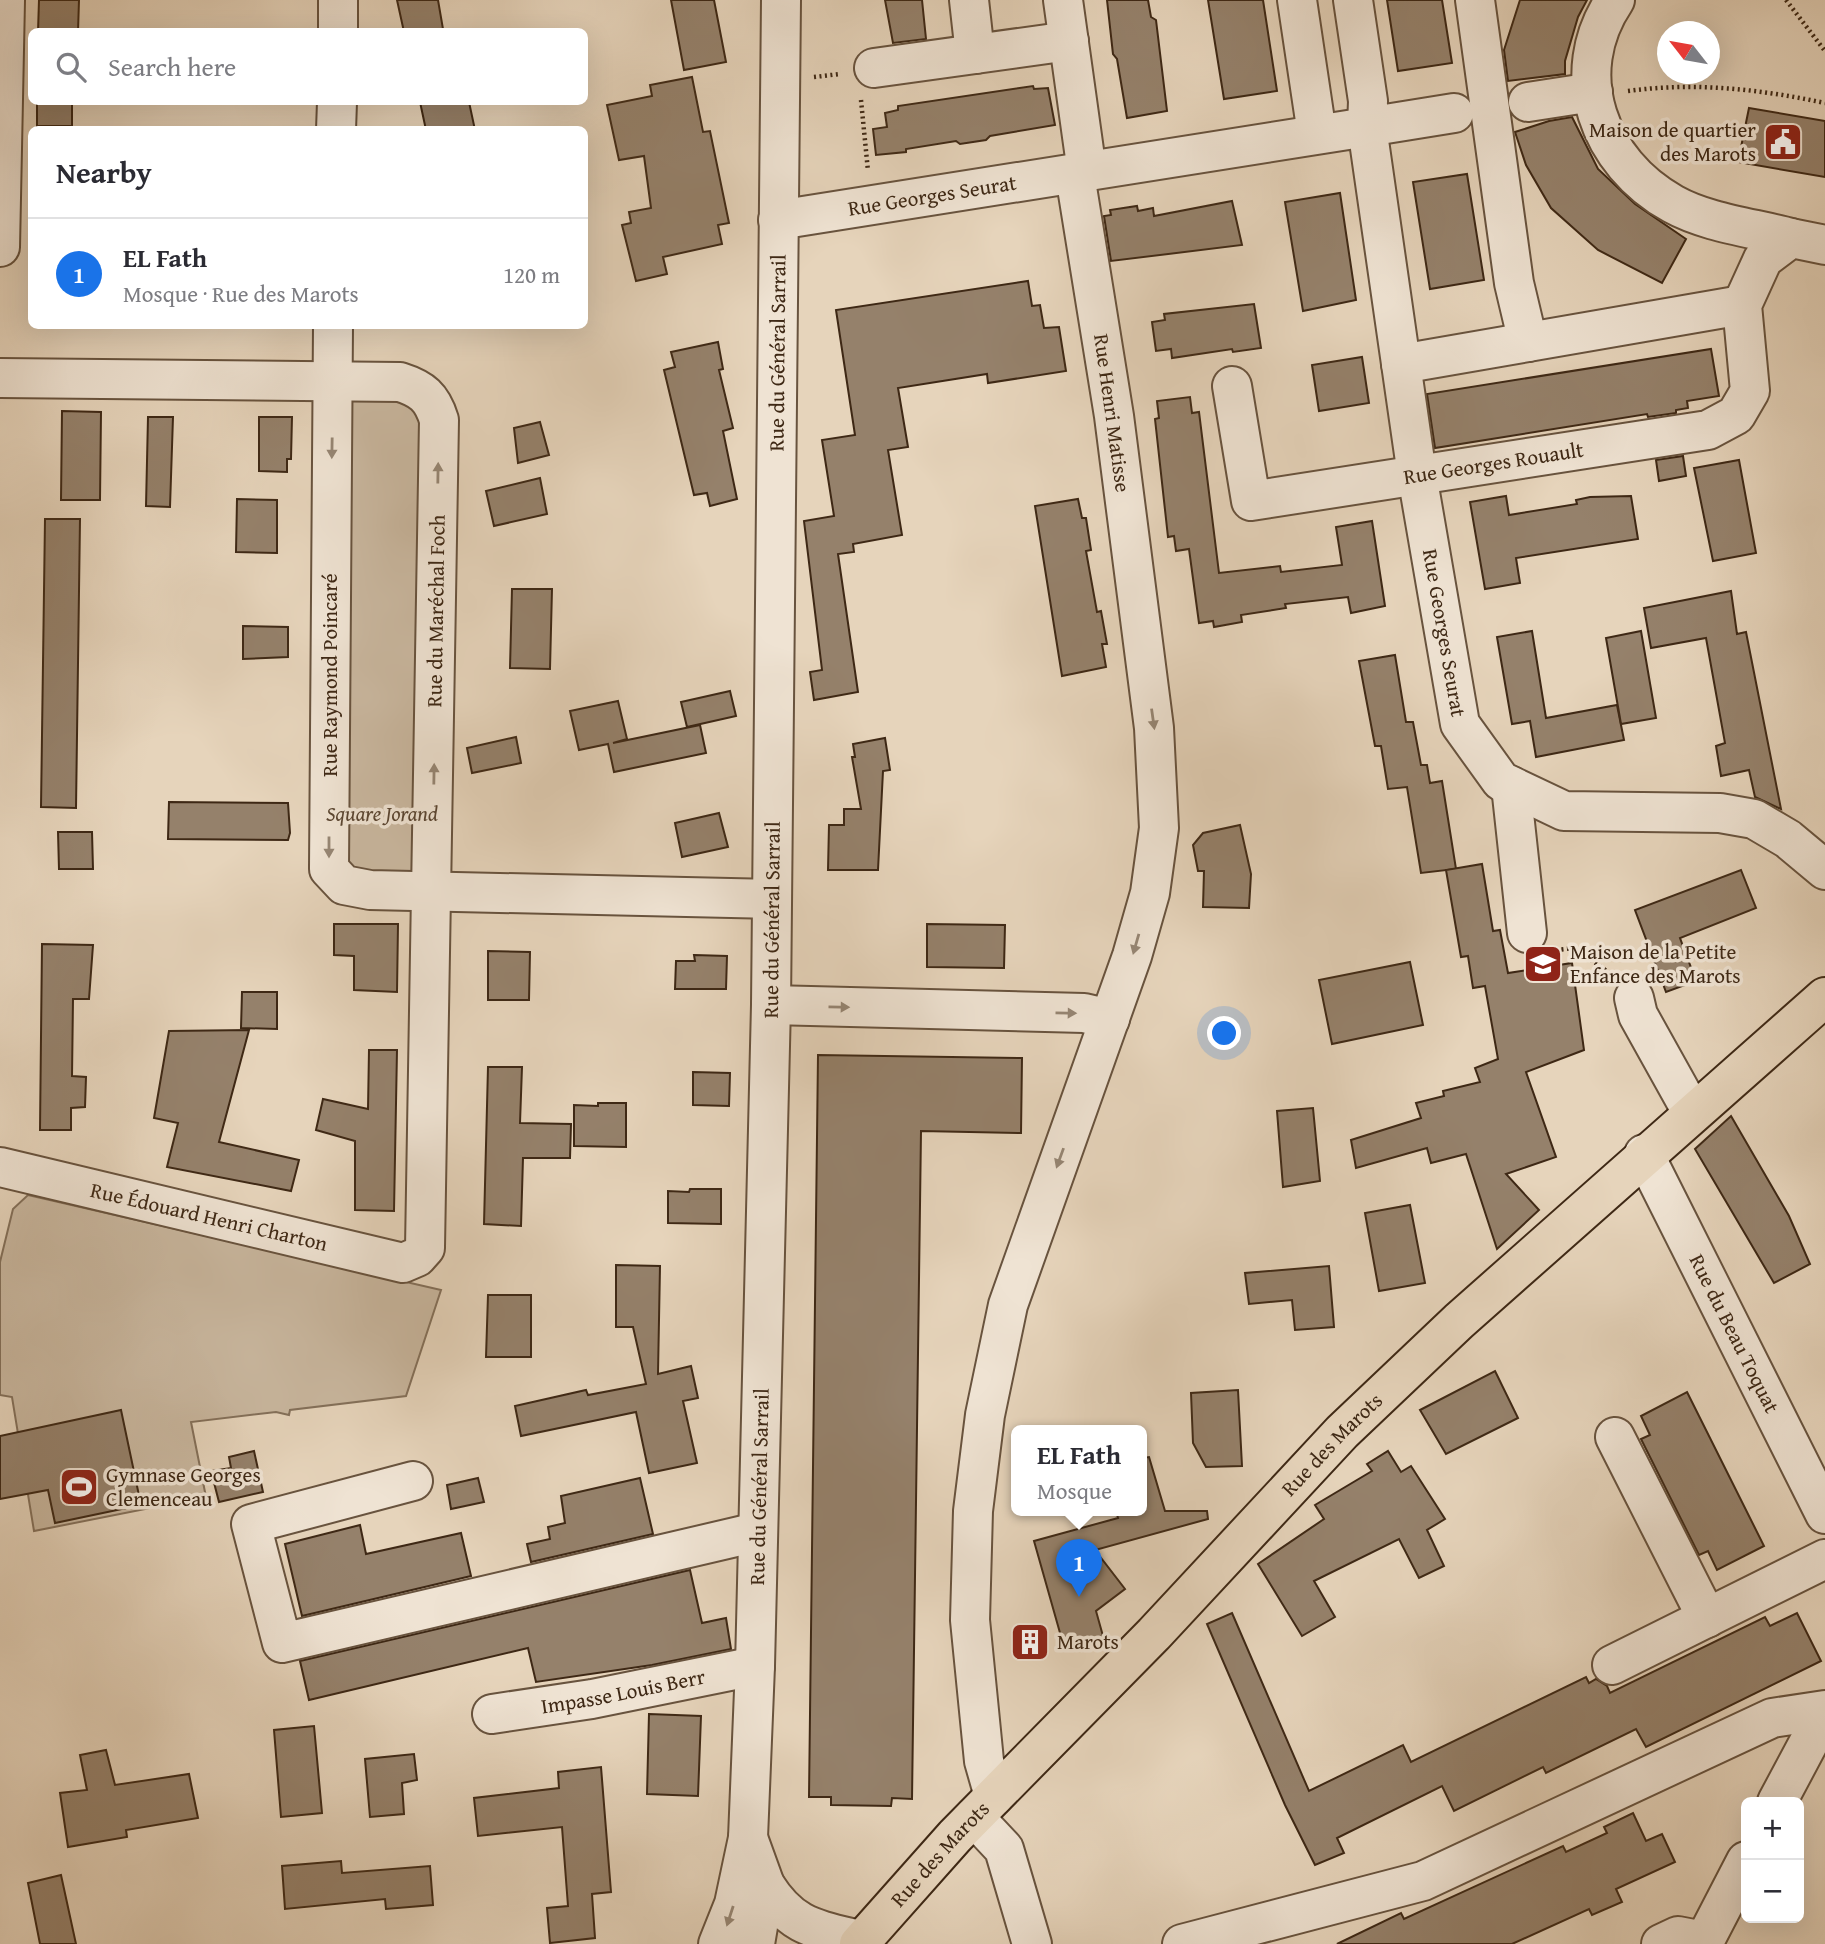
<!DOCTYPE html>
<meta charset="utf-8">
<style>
body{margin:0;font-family:"Gentium Book Plus",serif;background:#f2f2f3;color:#2b2b33}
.controls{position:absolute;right:21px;bottom:21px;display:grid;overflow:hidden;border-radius:10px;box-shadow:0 7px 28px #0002}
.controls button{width:63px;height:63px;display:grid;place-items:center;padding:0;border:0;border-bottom:2px solid #e1e1e2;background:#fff;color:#2b2b33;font:35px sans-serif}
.compass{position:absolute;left:1657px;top:21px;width:63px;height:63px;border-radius:50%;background:#fff;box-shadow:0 7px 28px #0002;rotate:301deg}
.you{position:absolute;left:1225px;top:1034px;width:24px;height:24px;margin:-18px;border:5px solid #fff;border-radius:50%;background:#1a73e8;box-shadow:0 0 0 10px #1a73e833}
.badge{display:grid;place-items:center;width:46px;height:46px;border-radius:50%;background:#1a73e8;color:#fff;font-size:23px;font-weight:700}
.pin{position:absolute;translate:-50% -58px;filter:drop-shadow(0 2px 4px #0008)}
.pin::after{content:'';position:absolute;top:37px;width:24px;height:21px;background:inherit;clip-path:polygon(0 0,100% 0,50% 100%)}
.popup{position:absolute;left:1011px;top:1425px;width:136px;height:91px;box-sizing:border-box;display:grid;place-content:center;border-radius:10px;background:#fff;filter:drop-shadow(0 2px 5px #0005);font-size:23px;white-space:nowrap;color:#7c7c81}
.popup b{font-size:26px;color:#2b2b33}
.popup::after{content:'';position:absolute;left:50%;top:100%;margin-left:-14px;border:14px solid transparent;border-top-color:#fff}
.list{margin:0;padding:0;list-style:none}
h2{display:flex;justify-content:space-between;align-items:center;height:91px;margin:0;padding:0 28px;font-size:30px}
h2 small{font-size:23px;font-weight:400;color:#7c7c81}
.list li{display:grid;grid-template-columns:46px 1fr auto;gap:21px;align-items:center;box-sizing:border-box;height:112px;padding:0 28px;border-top:2px solid #e1e1e2}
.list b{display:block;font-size:26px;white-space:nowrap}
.list p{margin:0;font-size:23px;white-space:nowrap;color:#7c7c81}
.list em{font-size:23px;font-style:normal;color:#7c7c81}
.icon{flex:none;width:38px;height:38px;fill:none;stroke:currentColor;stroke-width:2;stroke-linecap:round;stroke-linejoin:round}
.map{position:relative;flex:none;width:1825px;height:1944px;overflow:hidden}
.search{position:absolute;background:#fff;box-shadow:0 7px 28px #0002;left:28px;top:28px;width:560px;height:77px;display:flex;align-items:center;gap:18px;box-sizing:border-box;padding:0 24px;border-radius:10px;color:#7c7c81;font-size:26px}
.panel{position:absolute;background:#fff;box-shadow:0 7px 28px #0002;left:28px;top:126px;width:560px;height:203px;border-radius:10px}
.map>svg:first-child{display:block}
.green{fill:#c9b79f;stroke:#84705a;stroke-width:2}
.building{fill:#95816b;stroke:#3e2815;stroke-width:2}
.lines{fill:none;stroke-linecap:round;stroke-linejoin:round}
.minor-casing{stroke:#68533e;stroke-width:42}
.major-casing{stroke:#3e2815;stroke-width:42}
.path{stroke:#3e2815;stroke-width:4.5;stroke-dasharray:2 3.5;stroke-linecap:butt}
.minor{stroke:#efe3d3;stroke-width:38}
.major{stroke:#e6d4bb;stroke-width:38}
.oneway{fill:#968674}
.labels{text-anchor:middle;stroke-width:7;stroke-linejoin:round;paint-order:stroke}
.poi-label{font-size:21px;fill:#3e2815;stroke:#efe3d3;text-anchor:start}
.street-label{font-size:21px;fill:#3e2815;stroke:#efe3d3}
.park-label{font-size:21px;font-style:italic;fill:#5a4531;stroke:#efe3d3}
</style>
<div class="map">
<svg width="1825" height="1944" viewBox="0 0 1825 1944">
<rect width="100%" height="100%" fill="#e6d4bb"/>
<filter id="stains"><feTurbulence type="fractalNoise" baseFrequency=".00286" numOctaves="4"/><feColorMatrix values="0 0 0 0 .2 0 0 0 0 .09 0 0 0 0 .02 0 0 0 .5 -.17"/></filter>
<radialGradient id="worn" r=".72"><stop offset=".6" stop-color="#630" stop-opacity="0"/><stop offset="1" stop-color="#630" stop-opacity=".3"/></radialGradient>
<g class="green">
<polygon points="358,389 420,405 421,859 410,878 353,876 342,851 351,410 353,396"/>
<polygon points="28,1195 441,1290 406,1396 290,1410 289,1415 276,1412 191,1422 206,1497 34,1531 12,1397 0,1395 0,1262 13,1209"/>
</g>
<g class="building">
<polygon points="39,0 79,0 78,32 38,32"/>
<polygon points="397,0 438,0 443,29 404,32"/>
<polygon points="671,0 714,0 726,62 684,70"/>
<polygon points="885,0 922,0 926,39 893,43"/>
<polygon points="1107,0 1148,0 1151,17 1156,20 1167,111 1127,118 1117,59 1113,54"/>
<polygon points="1208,0 1263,0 1277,91 1224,99"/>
<polygon points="1387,0 1442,0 1452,63 1398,71"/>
<polygon points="1520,0 1587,0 1578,17 1565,61 1565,74 1508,81 1504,50"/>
<polygon points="692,77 703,132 710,131 729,223 718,225 722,244 663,257 667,274 636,281 622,225 631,223 629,212 651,208 644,156 619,160 607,105 652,96 650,85"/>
<polygon points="1033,86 1034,89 1048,88 1055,125 990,136 986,140 960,144 956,141 906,149 906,152 876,155 873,129 887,127 885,113 898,110 898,106"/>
<rect x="37" y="102" width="35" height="24"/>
<polygon points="420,102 469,102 475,130 426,130"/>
<polygon points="1749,108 1825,121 1825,177 1738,162"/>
<polygon points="1572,117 1598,169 1635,204 1686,239 1662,283 1598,250 1551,208 1526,165 1515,132 1549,121"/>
<polygon points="1467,174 1484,280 1430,289 1413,182"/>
<polygon points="1340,193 1356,300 1303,311 1285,202"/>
<polygon points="1232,201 1242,245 1111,261 1104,216 1111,215 1110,210 1137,206 1138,211 1153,208 1154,216"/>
<polygon points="1028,281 1032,306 1040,305 1044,328 1059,327 1066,371 988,383 987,374 898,388 908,447 888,450 902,535 853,544 854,552 838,554 858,692 814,700 810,672 822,670 804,521 834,516 822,440 855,435 836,310"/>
<polygon points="1254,304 1261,348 1233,352 1232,349 1172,358 1171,349 1156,351 1152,322 1165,320 1164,314"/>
<polygon points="718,342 723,369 719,370 733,428 723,431 737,499 710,506 707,493 694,495 664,370 675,367 671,352"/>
<polygon points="1711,349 1719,396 1687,401 1688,408 1676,410 1676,413 1648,417 1647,414 1435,448 1427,394"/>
<polygon points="1362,357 1369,403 1319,411 1312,365"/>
<polygon points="1190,397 1192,413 1199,412 1219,573 1280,566 1281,572 1342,565 1336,527 1372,521 1385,606 1351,613 1348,597 1285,604 1286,608 1241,615 1242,622 1214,627 1213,621 1199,623 1189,549 1176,551 1174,536 1168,537 1155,419 1159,418 1157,401"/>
<polygon points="62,411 101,412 100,500 61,500"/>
<polygon points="148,417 173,417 170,507 146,506"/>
<polygon points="259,417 292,417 291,459 287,459 287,472 259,471"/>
<polygon points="540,422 549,455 518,463 514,428"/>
<polygon points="1683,456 1686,476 1659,481 1656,460"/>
<polygon points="1739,460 1756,553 1713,561 1694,468"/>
<polygon points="540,478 547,514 494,526 486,491"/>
<polygon points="1506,496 1509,515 1577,504 1576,500 1590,497 1631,496 1638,539 1516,558 1520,583 1485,589 1470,502"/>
<polygon points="237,499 277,500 277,553 236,552"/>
<polygon points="1078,499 1082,518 1086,518 1091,550 1086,551 1097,612 1101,611 1107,644 1102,644 1106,667 1062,676 1035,506"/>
<polygon points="45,519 80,519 76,808 41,807"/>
<polygon points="512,589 552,589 550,669 510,668"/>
<polygon points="1731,591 1737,634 1746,632 1781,809 1755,797 1749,770 1721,776 1716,746 1725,743 1706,638 1651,648 1644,608"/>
<polygon points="243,626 288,627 288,657 243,659"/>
<polygon points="1532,631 1546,718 1617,705 1624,740 1536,757 1530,721 1512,724 1497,637"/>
<polygon points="1641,631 1656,718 1621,724 1606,638"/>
<polygon points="1395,655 1406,722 1413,722 1421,765 1427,765 1430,783 1442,781 1456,869 1421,873 1407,787 1388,789 1381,746 1375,746 1359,661"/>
<polygon points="730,691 736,716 687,727 681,702"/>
<polygon points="618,701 627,739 613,743 700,725 706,753 614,772 608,744 579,750 570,711"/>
<polygon points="516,737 521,763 472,773 467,748"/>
<polygon points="885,738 890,770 883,771 878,870 828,870 829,825 844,825 844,809 861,809 852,757 855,757 853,744"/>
<polygon points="169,802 288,803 290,833 288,840 168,839"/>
<polygon points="719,813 728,847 682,857 675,823"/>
<polygon points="1240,825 1251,874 1249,908 1203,907 1204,871 1198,871 1193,845 1203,833"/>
<polygon points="58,832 92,832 93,869 59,869"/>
<polygon points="1482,864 1493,931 1500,930 1508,973 1572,963 1584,1050 1526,1072 1556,1157 1506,1174 1539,1210 1497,1249 1466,1154 1431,1163 1427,1148 1356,1168 1351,1140 1421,1118 1416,1103 1444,1096 1443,1091 1480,1082 1475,1068 1498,1059 1485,986 1473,988 1468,956 1461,957 1446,870"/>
<polygon points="1741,870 1756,908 1680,938 1696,981 1666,992 1635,910"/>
<polygon points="334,924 398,924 397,992 354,990 354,956 334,955"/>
<polygon points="927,924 1005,925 1004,968 927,967"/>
<polygon points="42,944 93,945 89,999 73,999 72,1076 86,1077 85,1107 71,1108 71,1130 40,1130"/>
<polygon points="488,951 530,952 529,1000 488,1000"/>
<polygon points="694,955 727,956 726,989 675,989 676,961 695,961"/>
<polygon points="1410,962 1423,1025 1332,1044 1319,980"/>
<polygon points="242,992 277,992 277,1029 241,1028"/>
<polygon points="249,1030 219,1142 299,1160 291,1191 167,1167 178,1123 154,1118 169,1031"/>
<polygon points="369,1050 397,1050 394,1211 355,1210 355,1141 316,1130 323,1099 368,1109"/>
<polygon points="818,1055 1022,1058 1021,1133 921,1131 912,1799 892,1798 891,1806 831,1805 831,1797 809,1797"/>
<polygon points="488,1067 522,1067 520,1123 571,1124 570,1158 523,1158 521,1226 484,1224"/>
<polygon points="693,1072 730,1073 729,1106 693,1105"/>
<polygon points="598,1103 626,1103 626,1147 574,1146 574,1105 598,1106"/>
<polygon points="1313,1108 1320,1181 1283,1187 1277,1111"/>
<polygon points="1731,1116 1789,1216 1810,1264 1774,1283 1695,1149"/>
<polygon points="690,1189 721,1189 721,1224 668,1223 668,1191 689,1192"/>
<polygon points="1410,1205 1425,1283 1379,1291 1365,1213"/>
<polygon points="616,1265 660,1266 658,1374 691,1366 698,1398 683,1401 697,1463 649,1473 636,1412 521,1436 515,1406 586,1390 588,1395 646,1384 633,1327 616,1327"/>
<polygon points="1329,1266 1334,1327 1295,1330 1292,1300 1249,1304 1245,1273"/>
<polygon points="488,1295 531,1295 531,1357 486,1357"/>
<polygon points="1495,1371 1518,1418 1446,1454 1420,1410"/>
<polygon points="1238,1390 1242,1466 1206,1467 1193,1443 1191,1393"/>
<polygon points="1687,1392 1764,1546 1717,1570 1708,1551 1699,1555 1641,1439 1650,1435 1641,1416"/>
<polygon points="121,1410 141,1505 55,1523 48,1490 0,1499 0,1436"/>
<polygon points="254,1451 263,1492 219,1502 211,1471 231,1468 229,1457"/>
<polygon points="1388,1451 1401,1472 1411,1466 1445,1519 1427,1530 1444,1566 1419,1578 1399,1539 1314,1581 1335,1617 1302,1636 1258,1564 1324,1519 1315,1505 1372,1471 1367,1464"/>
<polygon points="1149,1457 1165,1511 1207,1511 1208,1519 1095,1550 1125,1589 1096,1611 1103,1636 1064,1647 1034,1541 1118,1518 1116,1511 1142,1511 1142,1458"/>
<polygon points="478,1478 484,1502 451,1509 447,1485"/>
<polygon points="640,1478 653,1534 531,1562 527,1544 550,1539 548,1527 565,1523 561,1496"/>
<polygon points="360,1525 366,1554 461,1533 471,1576 302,1616 285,1544"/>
<polygon points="690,1570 702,1623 726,1618 731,1649 652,1665 536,1682 528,1648 309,1700 300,1661"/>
<polygon points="1232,1613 1309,1791 1403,1745 1411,1762 1586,1677 1589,1683 1596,1679 1607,1686 1610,1693 1765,1617 1770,1626 1797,1613 1821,1661 1646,1747 1636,1729 1546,1773 1543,1767 1454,1811 1442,1786 1337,1838 1344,1853 1315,1865 1285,1805 1207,1624"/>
<polygon points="649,1714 701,1716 698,1796 647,1794"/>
<polygon points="314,1726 322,1813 281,1817 274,1730"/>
<polygon points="106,1750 115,1785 189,1774 198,1818 126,1830 127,1837 68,1847 60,1793 87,1790 80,1755"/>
<polygon points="414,1754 417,1780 402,1783 404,1814 370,1817 365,1759"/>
<polygon points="601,1767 611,1892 592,1894 595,1938 550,1943 547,1908 568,1906 562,1827 478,1836 474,1798 559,1788 558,1772"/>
<polygon points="1633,1813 1646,1841 1662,1834 1675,1862 1616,1889 1622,1902 1592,1915 1589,1909 1512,1944 1337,1944 1401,1913 1404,1919 1563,1846 1566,1852 1607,1833 1604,1827"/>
<polygon points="341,1861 342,1873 430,1866 433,1905 386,1909 385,1899 285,1909 282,1866"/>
<polygon points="61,1875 76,1944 40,1944 28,1883"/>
</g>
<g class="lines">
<g class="minor-casing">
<g id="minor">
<polyline points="969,0 975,54"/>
<polyline points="1063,0 1087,172"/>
<polyline points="1297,0 1317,134"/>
<polyline points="1353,0 1368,101 1367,127 1454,113"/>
<polyline points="1475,0 1514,283 1528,342"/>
<path d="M1615 0C1565 74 1599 163 1673 204 1707 223 1754 228 1791 238"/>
<polyline points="338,32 338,0"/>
<polyline points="874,68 1069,41"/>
<polyline points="1528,102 1593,92"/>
<polyline points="336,130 337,102"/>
<path id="s1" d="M778 220 1367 127 1417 475 1460 724 1501 781 1564 811 1720 813 1754 819 1788 839 1825 870"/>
<polyline points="0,247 5,0"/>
<polyline points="333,326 329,869 344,885 370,890 772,899"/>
<polyline points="1401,364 1742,305"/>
<path d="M0 378 400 382C422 389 432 397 439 420L425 1248 417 1257 403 1263 0 1167"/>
<path id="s2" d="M1232 386 1251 501 1708 430 1736 415 1750 391 1742 305 1763 259 1791 238 1825 245"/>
<polyline points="1511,786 1527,933"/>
<polyline points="1634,998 1638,1015 1692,1112"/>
<polyline points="771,1005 1084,1013 1110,1019"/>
<path id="s3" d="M1644 1154 1825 1514"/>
<polyline points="1615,1437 1707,1618"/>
<polyline points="413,1481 251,1524 282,1643 757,1532"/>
<polyline points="1612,1665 1825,1559"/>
<path id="s4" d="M492 1714 592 1699 755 1666"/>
<polyline points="994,1796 984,1761 970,1620 973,1511 985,1415 1008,1305 1132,956 1150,893 1159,828 1154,728 1114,416 1075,175"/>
<polyline points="1777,1802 1825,1712"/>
<polyline points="974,1817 1004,1849 1032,1944"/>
<polyline points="748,1838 765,1885 755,1944"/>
<path d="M765 1885C789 1923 809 1928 851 1938"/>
<path id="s5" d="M718 1944 734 1904 748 1838 755 1666 771 1005 781 0"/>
<polyline points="1182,1944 1423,1881 1772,1718 1825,1710"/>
<polyline points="1661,1944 1678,1936 1704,1941"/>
<polyline points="1703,1944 1746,1861"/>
</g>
</g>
<g class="major-casing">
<g id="major">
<path id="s6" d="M859 1944 955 1836 1154 1634 1342 1432 1459 1321 1825 997"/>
</g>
</g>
<g class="path">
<polyline points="1786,0 1825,51"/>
<polyline points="814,77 840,74"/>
<path d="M1628 91C1695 82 1759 89 1825 103"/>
<polyline points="861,100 868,171"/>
<polyline points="1556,950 1575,948 1612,975"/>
</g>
<use href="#minor" class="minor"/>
<use href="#major" class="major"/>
</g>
<defs><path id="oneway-solid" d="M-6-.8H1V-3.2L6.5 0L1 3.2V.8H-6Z" transform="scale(1.75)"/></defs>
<g class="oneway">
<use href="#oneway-solid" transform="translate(332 448) rotate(91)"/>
<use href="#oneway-solid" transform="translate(438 473) rotate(-89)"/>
<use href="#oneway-solid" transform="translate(1153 719) rotate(82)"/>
<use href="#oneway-solid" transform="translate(434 774) rotate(-89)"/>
<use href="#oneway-solid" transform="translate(329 847) rotate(90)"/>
<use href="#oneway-solid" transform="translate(1136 944) rotate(106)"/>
<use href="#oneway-solid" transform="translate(839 1007) rotate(1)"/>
<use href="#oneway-solid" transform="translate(1066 1013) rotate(1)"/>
<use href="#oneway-solid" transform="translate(1060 1158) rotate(110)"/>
<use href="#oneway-solid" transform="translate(730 1916) rotate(108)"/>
</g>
<defs>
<g id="civic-square" transform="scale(2.0125)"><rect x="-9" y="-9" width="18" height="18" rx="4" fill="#8f2418" stroke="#efe3d3"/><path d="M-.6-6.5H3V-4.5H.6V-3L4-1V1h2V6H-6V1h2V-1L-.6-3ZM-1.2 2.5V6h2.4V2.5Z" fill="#fff"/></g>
<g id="school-square" transform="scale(2.0125)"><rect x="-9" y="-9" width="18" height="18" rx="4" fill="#8f2418" stroke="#efe3d3"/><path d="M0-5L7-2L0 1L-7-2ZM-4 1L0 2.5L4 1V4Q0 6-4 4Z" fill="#fff"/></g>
<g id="stadium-square" transform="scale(2.0125)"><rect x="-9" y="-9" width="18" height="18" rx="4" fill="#8f2418" stroke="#efe3d3"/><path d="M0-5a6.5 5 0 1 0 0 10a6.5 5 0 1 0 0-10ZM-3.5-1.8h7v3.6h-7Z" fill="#fff"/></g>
<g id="building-square" transform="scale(2.0125)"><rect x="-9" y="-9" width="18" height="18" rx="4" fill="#8f2418" stroke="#efe3d3"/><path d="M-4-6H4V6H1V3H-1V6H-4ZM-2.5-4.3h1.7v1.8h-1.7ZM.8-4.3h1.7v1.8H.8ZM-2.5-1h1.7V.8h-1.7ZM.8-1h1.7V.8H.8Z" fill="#fff"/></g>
</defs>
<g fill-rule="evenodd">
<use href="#civic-square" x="1783" y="142"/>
<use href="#school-square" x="1543" y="964"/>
<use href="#stadium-square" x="79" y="1487"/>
<use href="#building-square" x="1030" y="1642"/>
</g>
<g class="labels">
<g class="poi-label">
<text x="1756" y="137" text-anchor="end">Maison de quartier<tspan x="1756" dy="24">des Marots</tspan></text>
<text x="1570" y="959">Maison de la Petite<tspan x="1570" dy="24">Enfance des Marots</tspan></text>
<text x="106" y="1482">Gymnase Georges<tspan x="106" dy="24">Clemenceau</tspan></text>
<text x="1057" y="1649">Marots</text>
</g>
<g class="street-label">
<text dy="7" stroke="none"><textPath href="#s1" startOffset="156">Rue Georges Seurat</textPath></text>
<text dy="7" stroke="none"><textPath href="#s5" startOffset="1596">Rue du Général Sarrail</textPath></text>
<text transform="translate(1112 413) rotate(82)" y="7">Rue Henri Matisse</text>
<text dy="7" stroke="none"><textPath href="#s2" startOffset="362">Rue Georges Rouault</textPath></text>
<text transform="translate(436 611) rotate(-89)" y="7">Rue du Maréchal Foch</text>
<text dy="7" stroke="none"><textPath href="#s1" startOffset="1108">Rue Georges Seurat</textPath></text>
<text transform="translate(330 675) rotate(-90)" y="7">Rue Raymond Poincaré</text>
<text dy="7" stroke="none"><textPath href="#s5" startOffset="1029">Rue du Général Sarrail</textPath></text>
<text transform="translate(209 1217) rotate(13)" y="7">Rue Édouard Henri Charton</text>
<text dy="7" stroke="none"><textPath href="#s3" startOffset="201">Rue du Beau Toquat</textPath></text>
<text dy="7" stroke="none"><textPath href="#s6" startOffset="688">Rue des Marots</textPath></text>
<text dy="7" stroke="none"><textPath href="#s5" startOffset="462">Rue du Général Sarrail</textPath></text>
<text dy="7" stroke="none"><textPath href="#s4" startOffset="133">Impasse Louis Berr</textPath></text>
<text dy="7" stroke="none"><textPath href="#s6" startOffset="121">Rue des Marots</textPath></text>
</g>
<g class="park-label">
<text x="382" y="821">Square Jorand</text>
</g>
</g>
<rect width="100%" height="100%" filter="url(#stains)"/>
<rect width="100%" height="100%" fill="url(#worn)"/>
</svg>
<div class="controls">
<button>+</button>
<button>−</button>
</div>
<svg class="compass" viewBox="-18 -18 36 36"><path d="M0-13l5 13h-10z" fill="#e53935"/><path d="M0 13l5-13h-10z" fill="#7c7c81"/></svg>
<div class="you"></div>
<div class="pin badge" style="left:1079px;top:1597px">1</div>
<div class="popup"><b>EL Fath</b>Mosque</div>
<div class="search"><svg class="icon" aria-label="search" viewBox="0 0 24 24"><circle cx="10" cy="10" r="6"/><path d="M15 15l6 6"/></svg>Search here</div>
<section class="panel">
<h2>Nearby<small></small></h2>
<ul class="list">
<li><span class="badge">1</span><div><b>EL Fath</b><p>Mosque · Rue des Marots</p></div><em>120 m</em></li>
</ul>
</section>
</div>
